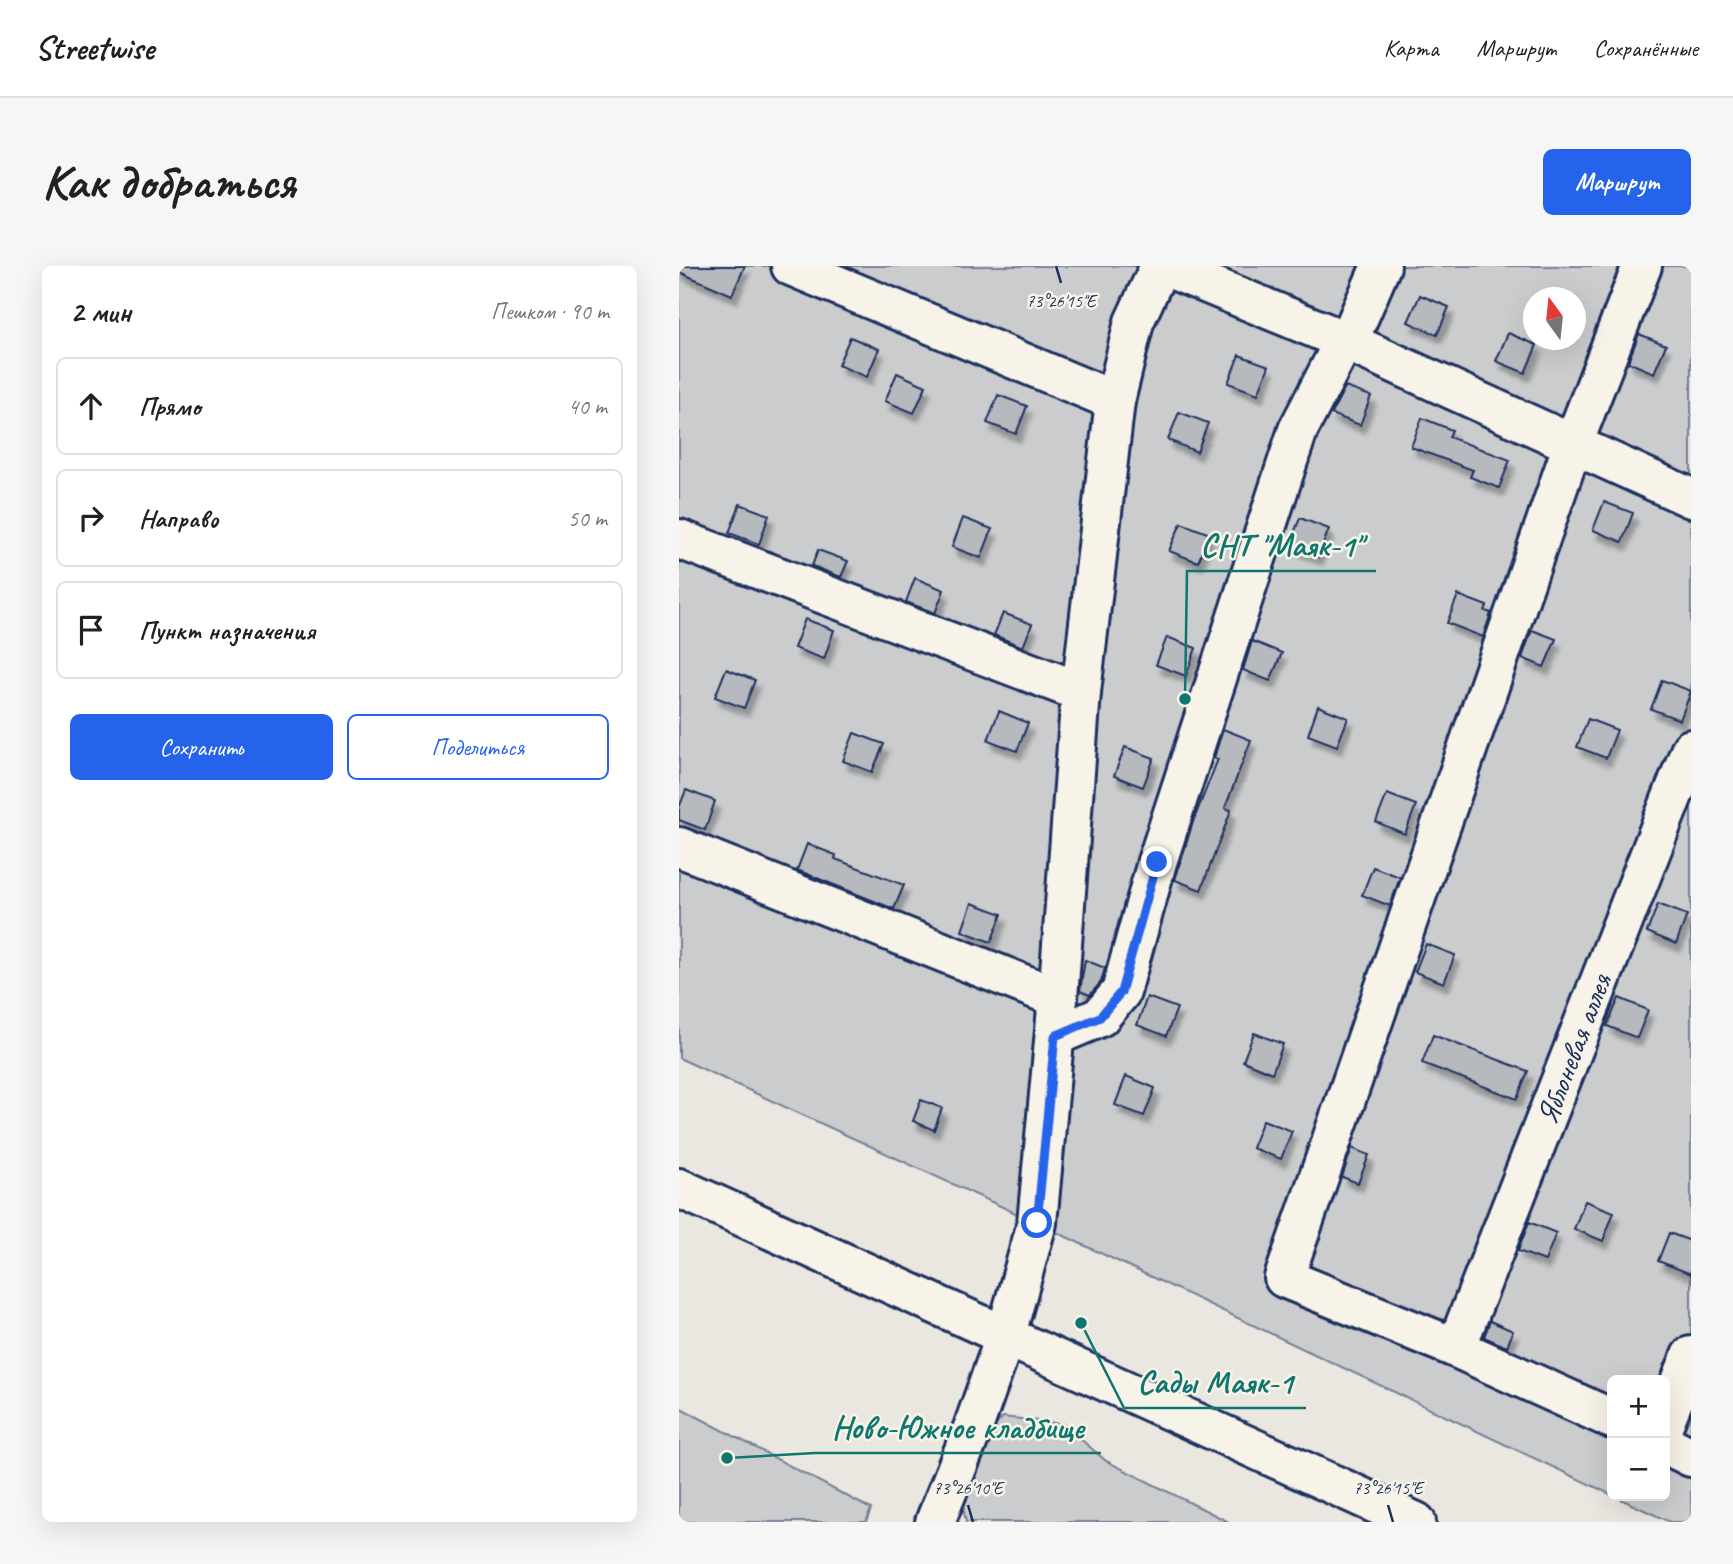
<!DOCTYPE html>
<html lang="ru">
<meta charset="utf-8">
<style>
body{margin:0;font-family:Caveat,sans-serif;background:#f6f6f6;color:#202124}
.controls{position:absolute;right:21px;bottom:21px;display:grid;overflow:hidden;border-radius:10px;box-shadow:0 7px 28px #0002}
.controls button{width:63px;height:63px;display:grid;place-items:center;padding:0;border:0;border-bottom:2px solid #e0e0e0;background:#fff;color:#202124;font:35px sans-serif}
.compass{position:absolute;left:844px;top:21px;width:63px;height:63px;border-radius:50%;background:#fff;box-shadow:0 7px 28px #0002;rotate:345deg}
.stop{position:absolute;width:21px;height:21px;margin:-16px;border:5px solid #2563eb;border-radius:50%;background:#fff}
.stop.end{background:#2563eb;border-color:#fff;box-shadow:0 2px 7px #0008}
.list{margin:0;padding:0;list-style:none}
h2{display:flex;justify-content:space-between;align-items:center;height:91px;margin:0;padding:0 28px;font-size:30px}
h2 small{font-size:23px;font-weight:400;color:#757577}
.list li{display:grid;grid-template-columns:46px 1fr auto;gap:21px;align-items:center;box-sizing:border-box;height:98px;margin:0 14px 14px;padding:0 14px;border:2px solid #e0e0e0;border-radius:10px}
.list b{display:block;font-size:26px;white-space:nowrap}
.list em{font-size:23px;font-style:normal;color:#757577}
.actions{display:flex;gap:14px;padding:21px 28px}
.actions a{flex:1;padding:16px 0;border:2px solid #2563eb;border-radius:10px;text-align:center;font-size:24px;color:#2563eb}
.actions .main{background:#2563eb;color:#fff}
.icon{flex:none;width:38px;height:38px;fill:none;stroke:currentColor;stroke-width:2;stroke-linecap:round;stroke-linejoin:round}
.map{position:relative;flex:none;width:1012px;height:1256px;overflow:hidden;border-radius:10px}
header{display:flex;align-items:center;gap:42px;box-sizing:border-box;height:98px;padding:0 35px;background:#fff;border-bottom:2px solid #e0e0e0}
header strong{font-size:33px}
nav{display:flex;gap:38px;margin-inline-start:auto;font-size:24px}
.intro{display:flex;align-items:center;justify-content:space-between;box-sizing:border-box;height:168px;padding:0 42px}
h1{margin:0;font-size:49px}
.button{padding:18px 32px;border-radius:10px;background:#2563eb;color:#fff;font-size:24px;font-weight:700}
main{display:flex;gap:42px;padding:0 42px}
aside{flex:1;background:#fff;border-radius:10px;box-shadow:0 7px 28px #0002}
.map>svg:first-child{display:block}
.green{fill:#cbcccd;stroke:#737e96;stroke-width:2;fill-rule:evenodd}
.building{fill:#b6babf;stroke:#1b2f5e;stroke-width:2;filter:url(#shadow)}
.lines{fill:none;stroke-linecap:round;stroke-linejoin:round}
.minor-casing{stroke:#1b2f5e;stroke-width:44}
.highway-casing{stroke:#1b2f5e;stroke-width:44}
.minor{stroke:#f7f3e8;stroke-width:38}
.highway{stroke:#f7f3e8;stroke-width:38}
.route{stroke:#2563eb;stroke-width:9}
.ticks{fill:none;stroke:#1b2f5e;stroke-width:2.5}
.labels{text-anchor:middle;stroke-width:5;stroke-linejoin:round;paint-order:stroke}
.street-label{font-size:30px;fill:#1b2f5e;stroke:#f7f3e8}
.ticks-label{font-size:18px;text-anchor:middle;fill:#1b2f5e;stroke:#f7f3e8;stroke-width:5;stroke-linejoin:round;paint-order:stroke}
.leader{fill:none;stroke:#0f766e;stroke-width:2.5}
.callout-dot{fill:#0f766e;stroke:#f7f3e8;stroke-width:2.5}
.callout-label{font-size:32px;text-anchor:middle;font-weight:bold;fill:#0f766e;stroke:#f7f3e8;stroke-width:5;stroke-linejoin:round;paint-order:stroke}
</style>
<header>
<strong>Streetwise</strong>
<nav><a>Карта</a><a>Маршрут</a><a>Сохранённые</a></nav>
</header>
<div class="intro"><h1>Как добраться</h1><a class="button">Маршрут</a></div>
<main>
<aside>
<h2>2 мин<small>Пешком · 90 m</small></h2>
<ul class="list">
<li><svg class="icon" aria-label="ahead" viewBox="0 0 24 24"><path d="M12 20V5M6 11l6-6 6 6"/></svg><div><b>Прямо</b></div><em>40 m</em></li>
<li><svg class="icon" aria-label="right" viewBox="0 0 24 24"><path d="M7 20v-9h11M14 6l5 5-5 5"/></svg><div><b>Направо</b></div><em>50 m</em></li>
<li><svg class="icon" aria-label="arrive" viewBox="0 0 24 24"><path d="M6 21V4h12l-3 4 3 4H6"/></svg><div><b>Пункт назначения</b></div></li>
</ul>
<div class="actions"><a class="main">Сохранить</a><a>Поделиться</a></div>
</aside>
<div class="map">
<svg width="1012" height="1256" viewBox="0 0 1012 1256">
<defs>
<filter id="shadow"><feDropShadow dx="4.5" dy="8" stdDeviation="2" flood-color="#0004"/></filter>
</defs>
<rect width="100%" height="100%" fill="#eae7e0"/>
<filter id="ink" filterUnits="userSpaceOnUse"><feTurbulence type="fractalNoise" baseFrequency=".0143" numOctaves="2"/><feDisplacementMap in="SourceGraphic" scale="14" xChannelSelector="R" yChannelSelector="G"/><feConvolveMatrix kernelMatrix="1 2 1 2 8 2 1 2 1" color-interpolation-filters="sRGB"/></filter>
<g filter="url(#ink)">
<g class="green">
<path d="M0 0H1012V1256H991L935 1230H986V1114H933V1229L358 957 0 792ZM855 32H897V74H855Z"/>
<polygon points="0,1141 192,1243 187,1256 0,1256"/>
<polygon points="324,1151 384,1158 427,1195 550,1256 287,1256 281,1227 298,1178"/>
</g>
<g class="building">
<polygon points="0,0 66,0 53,29 0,6"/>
<polygon points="741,29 770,41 758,69 729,56"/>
<polygon points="829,67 858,79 846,107 817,95"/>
<polygon points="960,68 987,79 975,107 949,96"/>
<polygon points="171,71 200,83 188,111 159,99"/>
<polygon points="560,89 590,100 579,128 549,117"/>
<polygon points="218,107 247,120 235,147 206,135"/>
<polygon points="666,121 692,130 681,159 652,148"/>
<polygon points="319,129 348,140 337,168 308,157"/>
<polygon points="500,146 529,157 518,186 489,174"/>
<polygon points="743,152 773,164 770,171 831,194 820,222 791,211 794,204 732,181"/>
<polygon points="925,236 954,247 943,276 914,264"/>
<polygon points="61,238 90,249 80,278 50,267"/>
<polygon points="284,252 313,263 302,292 273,281"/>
<polygon points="621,252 650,263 639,291 610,280"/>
<polygon points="502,257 531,268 519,296 490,285"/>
<polygon points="139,284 169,295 162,311 133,300"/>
<polygon points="236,312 265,324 256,347 227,336"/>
<polygon points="779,329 808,340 806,345 812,347 804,371 768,357"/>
<polygon points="324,347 353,358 344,381 315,369"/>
<polygon points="126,353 155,364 145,393 115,382"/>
<polygon points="853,364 877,373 865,401 843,392"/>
<polygon points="488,371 517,382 507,410 477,399"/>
<polygon points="573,375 603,387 591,415 564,404"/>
<polygon points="47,403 76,414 65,442 36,431"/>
<polygon points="983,414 1012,425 1001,454 972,443"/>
<polygon points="639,440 669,452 658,480 629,469"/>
<polygon points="320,445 349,457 338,485 309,474"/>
<polygon points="909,453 938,464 927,492 898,481"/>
<polygon points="544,463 572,474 546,542 552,544 522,624 496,614 514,556 539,493 535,492"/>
<polygon points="175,467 205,478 193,506 164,495"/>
<polygon points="446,481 475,492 464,521 435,510"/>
<polygon points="7,524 36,535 26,564 0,554 0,542"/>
<polygon points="708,528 737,539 726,568 697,556"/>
<polygon points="128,578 157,589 156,593 225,619 215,643 118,604"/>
<polygon points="694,601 721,611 711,640 683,629"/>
<polygon points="293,637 323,648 312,676 283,665"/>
<polygon points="979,638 1008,649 997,678 968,666"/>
<polygon points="747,678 776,689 765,717 736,706"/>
<polygon points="406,694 426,702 422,716 411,729 401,725"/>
<polygon points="468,731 498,742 487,770 458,759"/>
<polygon points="940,732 969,744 958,772 928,760"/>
<polygon points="575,767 604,778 593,807 564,795"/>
<polygon points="754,769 849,805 838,833 743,797"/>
<polygon points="447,810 476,822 465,850 436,839"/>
<polygon points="242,834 263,842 255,864 234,855"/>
<polygon points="584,854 613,865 602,893 573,882"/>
<polygon points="673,882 690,889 679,917 663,911"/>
<polygon points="906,935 935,946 924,975 895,963"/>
<polygon points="850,956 877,967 866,995 839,985"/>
<polygon points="990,967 1012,975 1012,1008 979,995"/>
<polygon points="811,1055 834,1065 828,1081 805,1071"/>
</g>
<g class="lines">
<g class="minor-casing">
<g id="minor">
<polyline points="112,0 436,135"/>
<polyline points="485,0 669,76 1012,232"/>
<polyline points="669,76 702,0"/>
<polyline points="0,273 402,426"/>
<polyline points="0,581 379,732"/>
<polyline points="376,770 421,751 442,726 478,596 619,164 665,75"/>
<polyline points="777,1082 1012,483"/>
<polyline points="933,1153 777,1082 605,1012 894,178 963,0"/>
<polyline points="986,1155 1012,1090"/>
<polyline points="986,1178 1012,1191"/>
<polyline points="256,1256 294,1162 327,1068 358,957 379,732 402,426 436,135 455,56 481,0"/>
</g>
</g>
<g class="highway-casing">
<polyline id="highway" points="0,922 737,1256"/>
</g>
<use href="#minor" class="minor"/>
<use href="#highway" class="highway"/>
</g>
</g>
<g class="lines" filter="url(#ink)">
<polyline class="route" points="358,957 376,770 421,751 442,726 478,596"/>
</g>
<path class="ticks" d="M377 0 382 17M289 1239 294 1256M709 1239 714 1256"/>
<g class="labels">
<g class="street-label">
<text transform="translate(895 783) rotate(-69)" y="10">Яблоневая аллея</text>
</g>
</g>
<g class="ticks-label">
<text x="382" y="41">73°26'15"E</text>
<text x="289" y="1228">73°26'10"E</text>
<text x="709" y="1228">73°26'15"E</text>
</g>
<path class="leader" d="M506 433L508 305H697M402 1057L445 1142H627M48 1192L136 1187H422"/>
<g class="callout-dot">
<circle cx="506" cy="433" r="7"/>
<circle cx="402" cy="1057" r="7"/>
<circle cx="48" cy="1192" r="7"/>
</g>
<g class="callout-label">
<text x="602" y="290">СНТ "Маяк-1"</text>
<text x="536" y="1127">Сады Маяк-1</text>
<text x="279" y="1172">Ново-Южное кладбище</text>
</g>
</svg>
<div class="controls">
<button>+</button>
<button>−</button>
</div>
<svg class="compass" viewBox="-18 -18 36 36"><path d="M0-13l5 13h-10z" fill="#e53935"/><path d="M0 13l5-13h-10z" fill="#757577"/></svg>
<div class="stop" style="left:358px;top:957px"></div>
<div class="stop end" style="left:478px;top:596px"></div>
</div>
</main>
